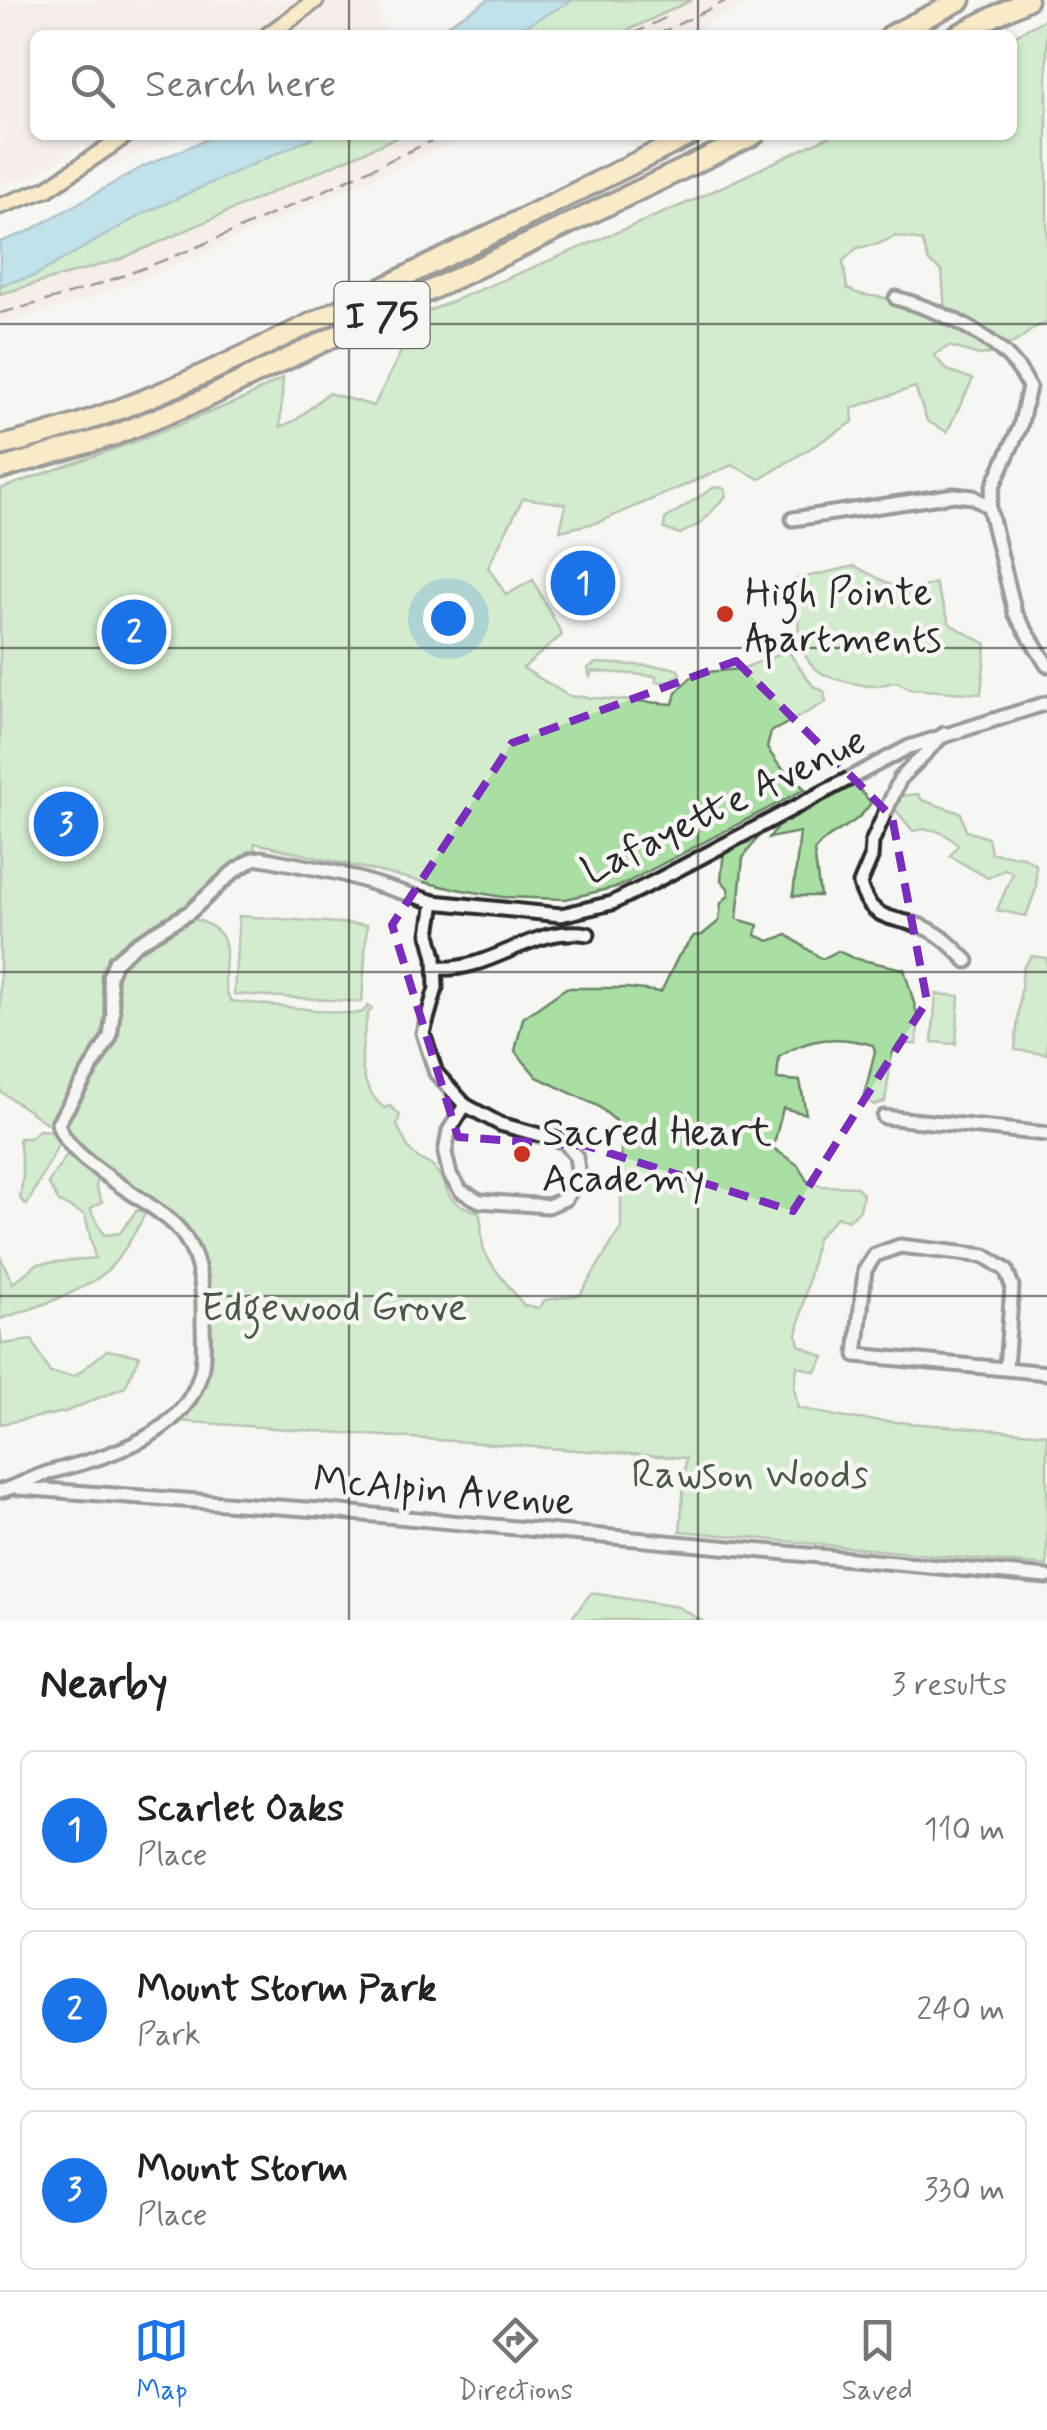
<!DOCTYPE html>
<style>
body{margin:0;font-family:Mynerve,sans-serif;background:#f6f6f6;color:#222}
.you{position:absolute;left:448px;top:618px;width:35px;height:35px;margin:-25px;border:8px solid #fff;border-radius:50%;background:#1a73e8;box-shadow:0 0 0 15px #1a73e833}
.badge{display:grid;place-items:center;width:65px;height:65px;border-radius:50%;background:#1a73e8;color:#fff;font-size:32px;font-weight:700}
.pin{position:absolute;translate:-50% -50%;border:5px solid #fff;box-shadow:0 2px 10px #0006}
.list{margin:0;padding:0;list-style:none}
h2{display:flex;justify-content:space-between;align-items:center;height:130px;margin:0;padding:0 40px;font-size:42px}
h2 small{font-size:32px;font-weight:400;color:#767676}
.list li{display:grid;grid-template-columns:65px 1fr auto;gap:30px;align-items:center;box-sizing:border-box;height:160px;margin:0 20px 20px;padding:0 20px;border:2px solid #e0e0e0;border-radius:15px}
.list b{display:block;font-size:38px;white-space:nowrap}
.list p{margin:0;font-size:32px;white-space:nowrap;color:#767676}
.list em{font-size:32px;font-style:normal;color:#767676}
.icon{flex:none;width:55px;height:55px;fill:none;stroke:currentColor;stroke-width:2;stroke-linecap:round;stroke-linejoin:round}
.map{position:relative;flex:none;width:1047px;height:1620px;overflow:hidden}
.search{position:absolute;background:#fff;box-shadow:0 2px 8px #0004;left:30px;right:30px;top:30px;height:110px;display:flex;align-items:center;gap:25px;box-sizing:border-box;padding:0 35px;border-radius:15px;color:#767676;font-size:38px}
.sheet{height:670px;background:#fff}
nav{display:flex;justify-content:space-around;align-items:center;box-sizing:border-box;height:140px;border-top:2px solid #e0e0e0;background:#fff;font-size:28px;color:#767676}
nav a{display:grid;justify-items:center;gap:5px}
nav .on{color:#1a73e8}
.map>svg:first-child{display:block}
.built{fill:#f6e4df}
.green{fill:#a9dfa3;stroke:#6a8567;stroke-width:2.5}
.water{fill:#7fcadf;stroke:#5d8a97;stroke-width:2.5}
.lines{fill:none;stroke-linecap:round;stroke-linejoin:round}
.minor-casing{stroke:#2b2b2b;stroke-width:19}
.major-casing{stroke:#2b2b2b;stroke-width:21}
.highway-casing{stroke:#2b2b2b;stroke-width:25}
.minor{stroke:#f6f6f2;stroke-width:11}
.major{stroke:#ffdd96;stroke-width:14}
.highway{stroke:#ffdd96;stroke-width:18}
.rail{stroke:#2b2b2b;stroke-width:2.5;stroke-dasharray:15 8;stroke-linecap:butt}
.marked{fill:none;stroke:#7b2cbf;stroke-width:8;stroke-dasharray:20 12;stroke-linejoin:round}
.grid{fill:none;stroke:#2b2b2b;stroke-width:2.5;stroke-opacity:0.55}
.poi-dot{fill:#c8321e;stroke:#f6f6f2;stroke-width:4}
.labels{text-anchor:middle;stroke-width:9;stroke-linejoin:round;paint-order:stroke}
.shield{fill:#f6f6f2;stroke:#686867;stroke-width:2.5}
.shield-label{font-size:38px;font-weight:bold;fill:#2b2b2b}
.poi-label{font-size:40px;fill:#2b2b2b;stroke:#f6f6f2;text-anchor:start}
.street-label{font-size:40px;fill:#2b2b2b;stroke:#f6f6f2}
.park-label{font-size:40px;fill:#4a5849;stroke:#f6f6f2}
</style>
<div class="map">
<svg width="1047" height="1620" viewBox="0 0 1047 1620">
<rect width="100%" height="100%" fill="#f6f6f2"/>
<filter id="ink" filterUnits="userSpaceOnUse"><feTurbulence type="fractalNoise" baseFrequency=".01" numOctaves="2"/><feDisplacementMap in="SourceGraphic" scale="20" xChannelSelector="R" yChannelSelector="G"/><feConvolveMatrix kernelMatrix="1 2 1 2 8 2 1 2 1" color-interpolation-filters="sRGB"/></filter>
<g filter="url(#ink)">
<g class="built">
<polygon points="0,0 376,0 385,35 35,35 35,135 183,135 107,169 83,145 32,177 0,185"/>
<polygon points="692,0 755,0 685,35 619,35"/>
<polygon points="402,135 471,135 179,264 83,301 0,324 0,294 121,259"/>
</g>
<g class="green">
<polygon points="573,0 692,0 618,35 509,35"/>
<path d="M1047 18V323C1029 326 1022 344 1003 346L945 312 942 271 929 262 922 241 896 236 878 244 857 248 843 261 847 288C864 299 874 294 892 300 931 313 957 325 991 349L989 354 979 355 949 346 934 355 947 370 973 379 947 432 927 421 915 387 852 408 853 422 760 479 732 465 599 522 560 531 566 504 523 498 488 567 506 595 533 580 562 635 523 668 569 696 673 704 676 693 695 673 741 669 788 651 813 686 824 691 826 702 771 732 767 748 778 764 805 789 620 886 566 899 503 897 445 887 255 843 253 859 190 912 115 962 112 1026 66 1108 61 1133 0 1091V489L151 436 243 399 283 378 280 427 296 420 328 393 374 406 419 315 694 200 832 135H1012V37Z"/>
<polygon points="318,135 402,135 121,259 0,294 0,285 34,276 144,213"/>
<polygon points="720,487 726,490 726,496 701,523 680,534 664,529 665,519 713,488"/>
<path d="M855 566 907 593 935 583 950 624 986 644 981 694 910 689 897 682C888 682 883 686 874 686 864 686 853 683 843 681 787 669 801 622 797 579Z"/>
<polygon points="596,663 669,667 678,670 680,674 670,682 656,682 656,676 592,671 590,678 588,668"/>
<path d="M853 781 871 803C853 830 832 828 814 851L820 896H793L800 832 769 838 782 821Z"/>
<path d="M918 794 922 800 961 813 966 831 988 838 991 853 1024 857 1036 865V889L1026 916 997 910 1013 873 1005 869 988 878 950 856 958 845C945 832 932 826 913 831L895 809 900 796Z"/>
<path d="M752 833 759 836 743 858 737 919 758 925 755 935 769 941 787 935 822 959 838 951 853 958 904 969 918 1017 917 1044H899L892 1054 885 1102 874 1105 864 1097 875 1051 873 1045C838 1035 809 1037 779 1057L777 1079 800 1081 806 1114 783 1108 773 1148 798 1165 807 1181 822 1186 857 1187 863 1194 860 1210 849 1220 837 1217 817 1238 797 1335 799 1345 824 1357 816 1372 797 1366 794 1387 798 1408 846 1418 1047 1434V1566L680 1531 686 1458 176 1421C206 1387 210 1368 209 1324 209 1303 208 1283 201 1263 194 1243 135 1189 117 1176 96 1161 72 1148 63 1124L113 1036 115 979 120 964 162 934 194 919C249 935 212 969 231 1001L353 1014 363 1012 368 1006 372 1009 368 1013C361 1049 354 1082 384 1108L390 1106 400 1115 397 1125C403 1137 408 1152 420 1159 428 1165 427 1161 434 1168 455 1192 437 1200 479 1212 484 1227 479 1240 485 1252 493 1271 512 1288 524 1306L539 1308 545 1300 580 1295 621 1228V1139L616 1121 598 1106 537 1077 515 1051 523 1018 566 988H627L661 992 678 957 694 936 702 935 719 921 721 903 729 895 728 888 721 880 724 850Z"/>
<polygon points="239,916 367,925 362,1002 234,994"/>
<polygon points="1031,956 1047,958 1047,1054 1015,1050 1023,968"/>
<polygon points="936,994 959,996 956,1044 932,1042"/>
<polygon points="39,1130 52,1131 60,1141 27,1205 20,1199 23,1176 19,1138 30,1138"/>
<path d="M70 1150 98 1171 96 1187 102 1202 90 1209 104 1235 120 1233 136 1211 147 1210C136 1231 121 1260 102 1275 75 1295 32 1309 0 1319V1256L13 1283 37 1264 95 1258 85 1215 59 1202 48 1183Z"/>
<polygon points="0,1329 2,1344 32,1340 50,1373 75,1376 107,1350 140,1356 125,1387 65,1412 0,1424"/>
<polygon points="591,1593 678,1607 701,1620 570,1620"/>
</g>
<g class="water">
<polygon points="488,0 573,0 509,35 431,35"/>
<polygon points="217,135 318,135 144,213 34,276 0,285 0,242 27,232 144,166"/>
</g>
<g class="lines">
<g class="minor-casing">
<g id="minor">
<path d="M896 298C942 311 1010 341 1029 387L1020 427 993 486 989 507 1015 613 1047 665"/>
<polyline points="793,519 954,495 973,497 989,507"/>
<path d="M944 734 900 779 872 842 871 858 860 884C873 930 906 913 937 934 948 941 958 952 967 961"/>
<polyline points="434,902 429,934 435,957 436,988 423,1033 436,1073 465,1105"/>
<path d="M436 968C491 973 533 924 588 934"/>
<polygon points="465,1105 500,1124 565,1142 576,1156 578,1170 576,1183 565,1199 548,1206 480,1201 461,1191 450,1175 445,1153 449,1131"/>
<polyline points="884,1117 1047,1134"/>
<polyline points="1006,1369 1012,1286 1006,1270 985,1256 900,1246 875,1255 865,1270 856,1355 1047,1373"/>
<polyline points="18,1488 320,1510 1047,1577"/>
<path d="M0 1491C17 1487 33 1477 50 1472 105 1457 185 1437 201 1372 205 1355 203 1336 203 1319 204 1287 199 1250 176 1226 147 1197 67 1161 58 1123L110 1037 113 1013 109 977 115 962 136 944 190 912 232 873 253 859 262 858 339 873 434 902 561 915 612 903 652 883 909 747 1047 703"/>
</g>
</g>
<g class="major-casing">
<g id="major">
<polyline points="268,35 316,0"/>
<polyline points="0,206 47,189 126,135"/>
</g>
</g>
<g class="highway-casing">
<g id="highway">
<polyline points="891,35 961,0"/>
<polyline points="957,35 1027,0"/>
<path d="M0 446C116 419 224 366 330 314 451 255 571 195 691 135"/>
<polyline points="0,469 115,435 200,401 754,135"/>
</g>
</g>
<use href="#minor" class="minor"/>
<use href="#major" class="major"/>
<use href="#highway" class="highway"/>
<g class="rail">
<polyline points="631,35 667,17"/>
<polyline points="656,35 728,0"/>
<path d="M0 313C155 276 300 200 445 135"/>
</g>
</g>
</g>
<path d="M0 0H1047V1620H0ZM736 661 892 817 927 1001 793 1211 587 1146 458 1137 392 925 512 743Z" fill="#f6f6f2" fill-opacity=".55" fill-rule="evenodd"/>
<path class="marked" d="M736 661 892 817 927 1001 793 1211 587 1146 458 1137 392 925 512 743Z"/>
<path class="grid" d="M349 0V35M698 0V35M349 135V1620M698 135V1620M0 324H1047M0 648H1047M0 972H1047M0 1296H1047"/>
<g class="poi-dot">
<circle cx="725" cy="614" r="10"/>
<circle cx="522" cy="1154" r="10"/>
</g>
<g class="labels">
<rect class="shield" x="334.5" y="282" width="95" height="66" rx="8"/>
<g class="shield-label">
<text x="382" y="328">I 75</text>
</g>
<g class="poi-label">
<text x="745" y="605">High Pointe<tspan x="745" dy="46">Apartments</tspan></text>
<text x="542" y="1145">Sacred Heart<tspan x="542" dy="46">Academy</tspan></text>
</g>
<g class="street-label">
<text transform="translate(723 804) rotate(-26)" y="14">Lafayette Avenue</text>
<text transform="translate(444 1489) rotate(5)" y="14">McAlpin Avenue</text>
</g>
<g class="park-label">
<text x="334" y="1320">Edgewood Grove</text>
<text x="750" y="1487">Rawson Woods</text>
</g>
</g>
</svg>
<div class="you"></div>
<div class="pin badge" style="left:583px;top:583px">1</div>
<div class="pin badge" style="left:134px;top:632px">2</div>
<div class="pin badge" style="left:66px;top:824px">3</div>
<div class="search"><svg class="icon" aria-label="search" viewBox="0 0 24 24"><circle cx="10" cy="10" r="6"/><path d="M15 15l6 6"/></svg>Search here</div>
</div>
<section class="sheet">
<h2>Nearby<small>3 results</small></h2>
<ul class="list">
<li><span class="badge">1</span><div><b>Scarlet Oaks</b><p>Place</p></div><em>110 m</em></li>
<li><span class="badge">2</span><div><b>Mount Storm Park</b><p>Park</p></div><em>240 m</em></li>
<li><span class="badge">3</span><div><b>Mount Storm</b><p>Place</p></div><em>330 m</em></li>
</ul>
</section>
<nav>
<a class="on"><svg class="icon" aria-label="map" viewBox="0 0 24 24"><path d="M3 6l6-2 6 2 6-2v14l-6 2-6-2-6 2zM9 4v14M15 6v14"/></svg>Map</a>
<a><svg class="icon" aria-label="directions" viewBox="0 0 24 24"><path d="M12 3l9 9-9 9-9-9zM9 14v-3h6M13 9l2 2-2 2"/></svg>Directions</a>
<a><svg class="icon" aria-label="saved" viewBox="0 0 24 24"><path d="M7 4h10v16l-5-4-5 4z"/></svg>Saved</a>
</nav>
